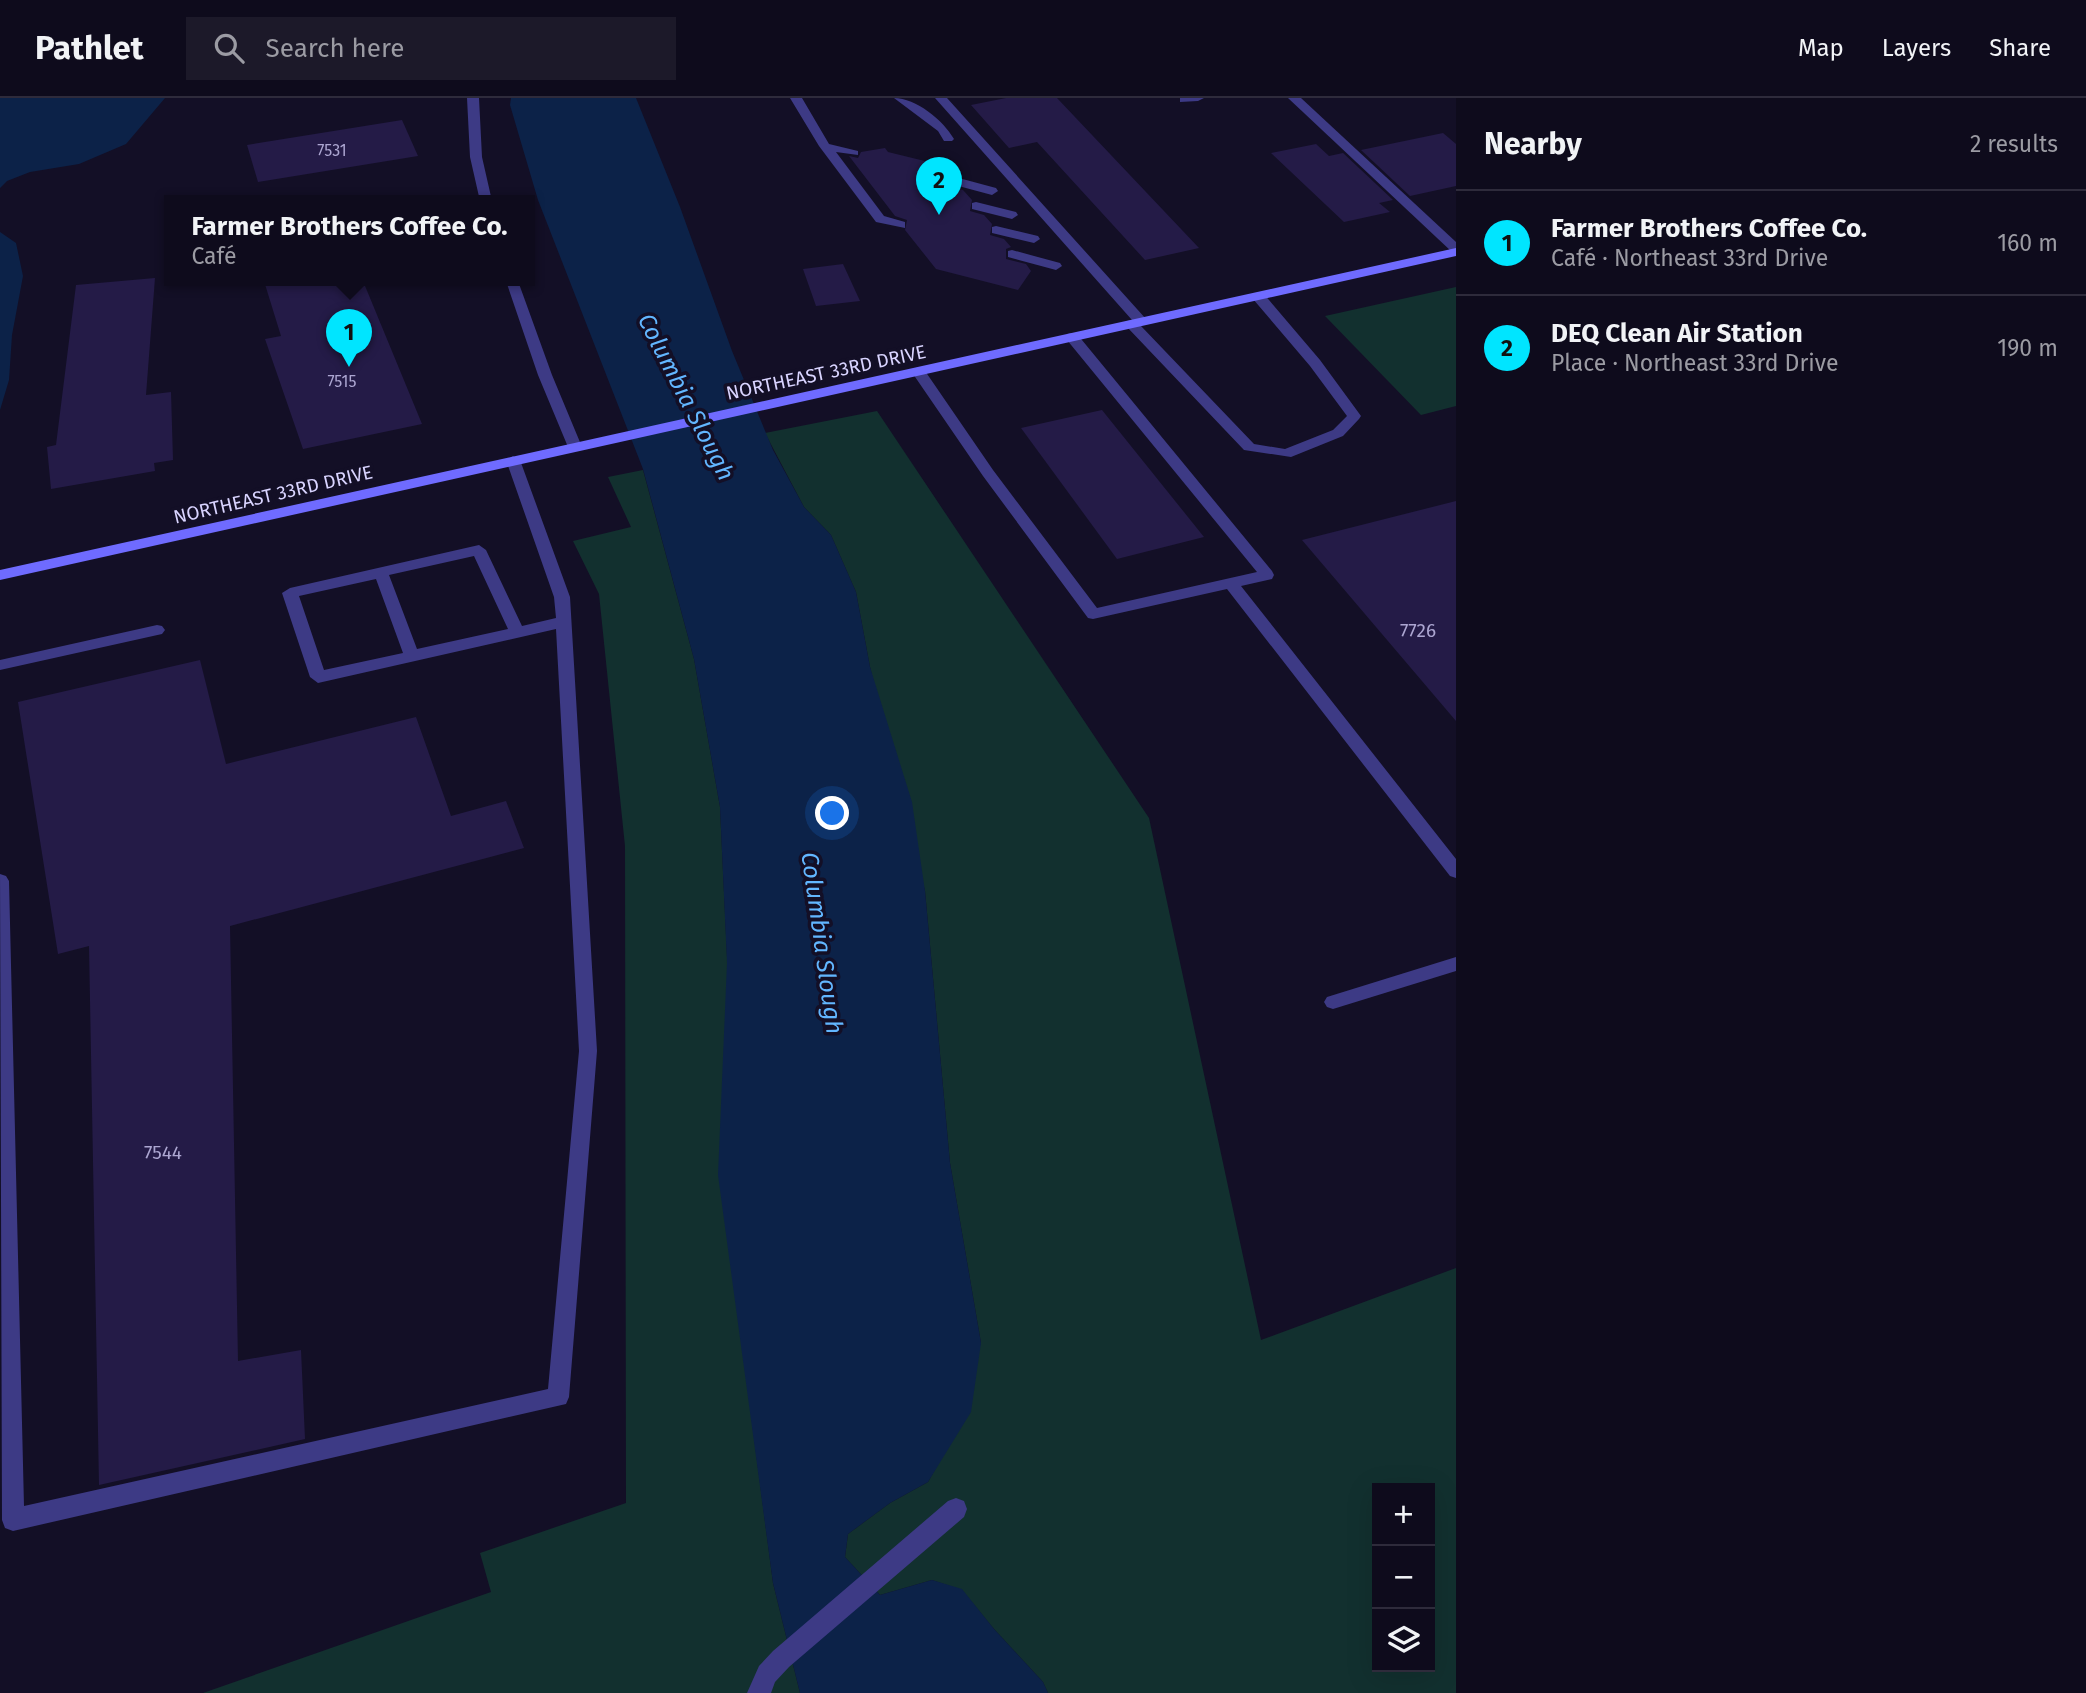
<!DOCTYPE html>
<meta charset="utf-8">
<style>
body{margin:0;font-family:"Fira Sans",sans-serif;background:#1c1929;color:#f1f3f6}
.controls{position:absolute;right:21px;bottom:21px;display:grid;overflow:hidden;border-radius:0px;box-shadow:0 7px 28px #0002}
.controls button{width:63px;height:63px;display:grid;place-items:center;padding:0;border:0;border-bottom:2px solid #2e2b3b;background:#0e0b1c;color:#f1f3f6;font:35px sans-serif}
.you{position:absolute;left:833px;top:716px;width:24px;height:24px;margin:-18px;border:5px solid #fff;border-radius:50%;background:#1a73e8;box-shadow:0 0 0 10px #1a73e833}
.badge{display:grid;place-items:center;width:46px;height:46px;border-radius:50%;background:#00e5ff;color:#111;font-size:23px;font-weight:700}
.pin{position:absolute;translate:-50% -58px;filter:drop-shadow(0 2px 4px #0008)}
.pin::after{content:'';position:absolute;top:37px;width:24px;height:21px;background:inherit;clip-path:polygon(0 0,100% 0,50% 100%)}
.popup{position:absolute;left:164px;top:97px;width:371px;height:91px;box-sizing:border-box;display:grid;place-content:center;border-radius:0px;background:#0e0b1c;filter:drop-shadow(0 2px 5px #0005);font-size:23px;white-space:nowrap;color:#9b9ba3}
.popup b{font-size:26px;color:#f1f3f6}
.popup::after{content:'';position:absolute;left:50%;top:100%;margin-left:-14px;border:14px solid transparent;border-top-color:#0e0b1c}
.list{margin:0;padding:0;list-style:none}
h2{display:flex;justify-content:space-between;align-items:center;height:91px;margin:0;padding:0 28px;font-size:30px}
h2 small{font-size:23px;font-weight:400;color:#9b9ba3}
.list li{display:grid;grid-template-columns:46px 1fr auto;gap:21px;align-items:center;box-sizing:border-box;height:105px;padding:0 28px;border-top:2px solid #2e2b3b}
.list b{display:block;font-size:26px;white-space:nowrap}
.list p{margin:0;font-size:23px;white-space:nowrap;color:#9b9ba3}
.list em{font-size:23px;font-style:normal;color:#9b9ba3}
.icon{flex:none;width:38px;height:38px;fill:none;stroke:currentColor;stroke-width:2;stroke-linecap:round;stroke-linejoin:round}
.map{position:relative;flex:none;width:1456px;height:1595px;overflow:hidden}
header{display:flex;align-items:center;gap:42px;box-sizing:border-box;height:98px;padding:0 35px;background:#0e0b1c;border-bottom:2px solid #2e2b3b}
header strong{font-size:33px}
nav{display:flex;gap:38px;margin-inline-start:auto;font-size:24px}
.search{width:490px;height:63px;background:#1c1929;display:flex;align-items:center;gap:18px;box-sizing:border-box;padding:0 24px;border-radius:0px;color:#9b9ba3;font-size:26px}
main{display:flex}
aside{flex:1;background:#0e0b1c}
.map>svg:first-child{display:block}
.green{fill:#12302f;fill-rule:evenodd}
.water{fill:#0c2248}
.building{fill:#241b47}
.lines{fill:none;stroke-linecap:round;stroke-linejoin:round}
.service{fill:#3d3a85;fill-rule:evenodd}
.secondary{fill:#6f6bff;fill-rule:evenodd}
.labels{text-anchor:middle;stroke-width:7;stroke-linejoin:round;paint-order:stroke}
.far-number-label{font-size:16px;fill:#aca6d1}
.far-street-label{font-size:19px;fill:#d9d4ff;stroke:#130f26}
.number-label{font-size:19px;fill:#aca6d1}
.water-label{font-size:24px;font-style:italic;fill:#62b6ff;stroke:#130f26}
</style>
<header>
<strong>Pathlet</strong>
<div class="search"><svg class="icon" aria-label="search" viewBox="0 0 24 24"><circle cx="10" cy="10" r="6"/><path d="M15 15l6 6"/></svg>Search here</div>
<nav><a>Map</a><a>Layers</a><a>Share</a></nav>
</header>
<main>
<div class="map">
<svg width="1456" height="1595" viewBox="0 0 1456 1595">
<rect width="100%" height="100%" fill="#130f26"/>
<g class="green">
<polygon points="1456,189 1456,308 1421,317 1325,218"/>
<path d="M877 313 1149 720 1261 1242 1456 1170V1595H1048L1043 1584 994 1531 962 1492 932 1482 880 1497 845 1459 848 1436 890 1405 928 1384 942 1359 981 1245 950 1065 925 793 870 569 856 494 831 437 804 409 765 335ZM1377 1390H1430V1569H1377Z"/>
<polygon points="643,372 694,561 720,709 747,1286 773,1485 800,1595 203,1595 491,1494 480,1455 626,1405 625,748 599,496 573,443 631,429 608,379"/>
</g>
<g class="water">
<polygon points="0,0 165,0 126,46 79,66 30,74 7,83 0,90"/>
<polygon points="511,0 636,0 680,109 732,253 773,352 804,409 831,437 856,494 870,569 912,704 925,793 950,1065 981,1245 971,1314 928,1384 890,1405 848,1436 845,1459 880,1497 932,1482 962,1491 994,1531 1043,1584 1048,1595 800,1595 773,1485 718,1077 727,865 720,709 694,561 643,371 538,102 510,7"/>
<polygon points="0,134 16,145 23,178 12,237 9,282 0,312"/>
</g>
<g class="building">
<polygon points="1006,0 1057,0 1199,150 1145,162 1037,44 1009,50 971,7"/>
<polygon points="402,22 418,58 258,84 247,47"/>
<polygon points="1443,35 1456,46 1456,88 1410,98 1361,52"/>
<polygon points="1316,46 1329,58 1343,55 1393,102 1379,105 1390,114 1344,124 1271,55"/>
<polygon points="885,50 888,54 941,67 951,78 946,82 949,87 963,92 972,102 970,113 984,117 992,126 990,137 1004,141 1011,149 1006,151 1006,161 1026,166 1031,173 1018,192 936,171 905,132 907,122 895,118 849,58 858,60 861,54"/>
<polygon points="843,166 860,203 816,208 803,171"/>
<polygon points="155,180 146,297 171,294 173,362 154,365 155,373 51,391 47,349 56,347 76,187"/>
<polygon points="264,183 363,183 422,326 303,351 265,241 281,238"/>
<polygon points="1102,312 1204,439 1117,461 1021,330"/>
<polygon points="1456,403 1456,623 1302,442"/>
<polygon points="200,562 226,666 416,619 451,718 506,703 524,750 230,828 238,1263 301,1252 305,1341 99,1387 89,848 58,856 18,604"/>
</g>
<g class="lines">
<g class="service">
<polygon points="467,0 479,0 482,59 492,103 480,103 470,59"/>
<polygon points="790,0 802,0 829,46 858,53 858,57 836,54 884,118 905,124 905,130 876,124 819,48"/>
<path d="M894 0C916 0 943 22 954 41L952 43H944L938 33Z"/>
<polygon points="935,0 947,0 1146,221 1148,224 1141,228 1254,346 1285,351 1333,332 1347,318 1310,268 1253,201 1252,198 1258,194 1263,195 1320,262 1361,318 1359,321 1343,338 1291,359 1244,352 1127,229 1127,223 1132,222"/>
<polygon points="1180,0 1204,0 1198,3 1180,4"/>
<polygon points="1288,0 1301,0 1456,144 1456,155 1452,154"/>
<polygon points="955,79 996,90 998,93 992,97 951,86 949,83"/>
<polygon points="976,104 1016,114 1018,117 1012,121 972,111 972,105"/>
<polygon points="996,128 1038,138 1040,141 1034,145 992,135 992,129"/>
<polygon points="1012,152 1060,165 1062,168 1056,172 1008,159 1008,153"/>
<polygon points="506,183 518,183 552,277 582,349 580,352 570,352 568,349 538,277"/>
<polygon points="1072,235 1077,236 1272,473 1274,477 1272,481 1241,488 1456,761 1456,780 1450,778 1227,491 1093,521 1088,520 983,378 911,273 918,269 923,270 993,372 1097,510 1257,474 1067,242 1067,236"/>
<path d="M513 358 520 362 570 499 597 953 569 1299 566 1306 13 1433 5 1430 2 1422 0 776 6 778 9 783 24 1408 548 1291 579 953 556 531 318 585 310 579 282 495 290 490 479 447 486 452 522 528 556 520 554 499 506 362ZM474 458 508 531 417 551 389 477ZM376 481 403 555 324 572 299 498Z"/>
<polygon points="157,527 162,528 165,532 162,536 0,572 0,562"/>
<polygon points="1456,859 1456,873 1333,911 1327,909 1324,904 1327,899"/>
<polygon points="956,1400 964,1403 967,1411 964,1419 789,1569 775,1584 771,1595 747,1595 759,1568 773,1553 948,1403"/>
</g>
<polygon class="secondary" points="1456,150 1456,158 0,482 0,472"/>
</g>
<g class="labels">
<g class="far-number-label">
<text x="332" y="58">7531</text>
<text x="342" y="289">7515</text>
</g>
<g class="far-street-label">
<text transform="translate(826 274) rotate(-12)" y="7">NORTHEAST 33RD DRIVE</text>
<text transform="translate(273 396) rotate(-13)" y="7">NORTHEAST 33RD DRIVE</text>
</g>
<g class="number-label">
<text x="1418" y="539">7726</text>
<text x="163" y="1061">7544</text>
</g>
<g class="water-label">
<text transform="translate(686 299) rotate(63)" y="8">Columbia Slough</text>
<text transform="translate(822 845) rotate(82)" y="8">Columbia Slough</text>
</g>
</g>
</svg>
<div class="controls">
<button>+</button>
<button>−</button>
<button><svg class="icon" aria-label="layers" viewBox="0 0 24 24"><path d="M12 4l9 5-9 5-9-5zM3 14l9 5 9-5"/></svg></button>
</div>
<div class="you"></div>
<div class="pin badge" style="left:349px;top:269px">1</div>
<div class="popup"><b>Farmer Brothers Coffee Co.</b>Café</div>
<div class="pin badge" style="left:939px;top:117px">2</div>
</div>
<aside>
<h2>Nearby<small>2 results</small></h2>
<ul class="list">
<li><span class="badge">1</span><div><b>Farmer Brothers Coffee Co.</b><p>Café · Northeast 33rd Drive</p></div><em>160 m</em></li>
<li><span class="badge">2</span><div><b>DEQ Clean Air Station</b><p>Place · Northeast 33rd Drive</p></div><em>190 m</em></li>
</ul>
</aside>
</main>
